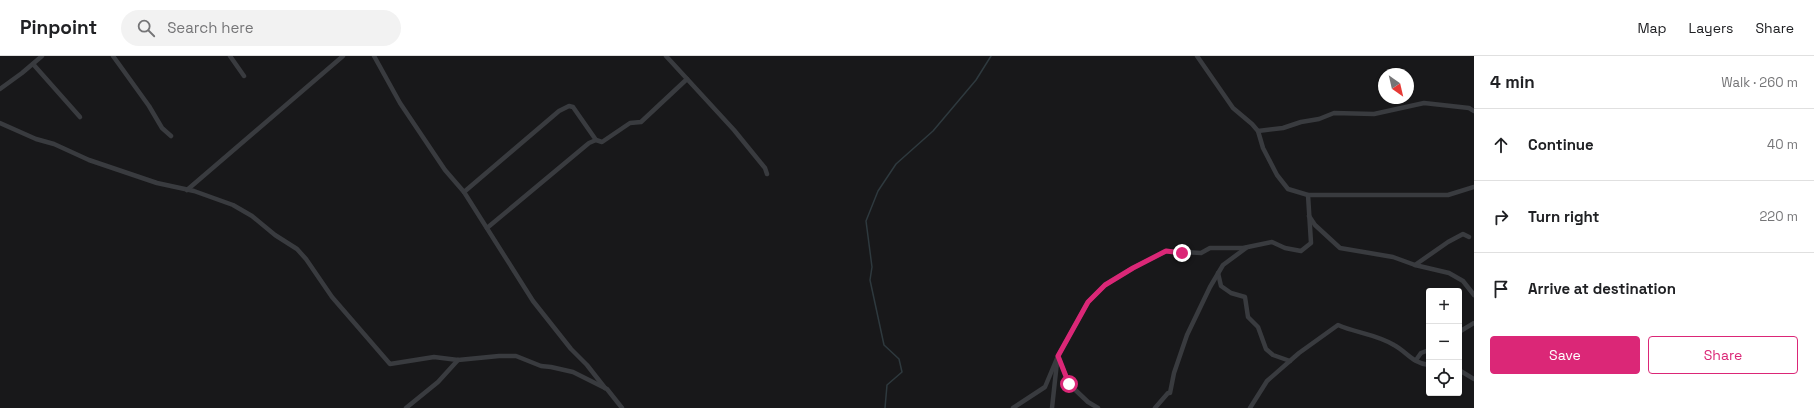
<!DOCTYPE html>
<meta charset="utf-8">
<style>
body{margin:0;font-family:"Space Grotesk",sans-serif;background:#f2f2f2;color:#202124}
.controls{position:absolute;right:12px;bottom:12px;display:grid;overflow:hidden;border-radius:4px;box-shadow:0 1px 3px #0004}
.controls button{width:36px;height:36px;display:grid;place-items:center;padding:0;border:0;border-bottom:1px solid #e0e0e0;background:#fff;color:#202124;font:20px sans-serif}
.compass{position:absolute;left:1378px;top:12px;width:36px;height:36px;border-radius:50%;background:#fff;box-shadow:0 1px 3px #0004;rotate:146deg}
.stop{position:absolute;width:12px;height:12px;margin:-9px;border:3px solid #db2777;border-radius:50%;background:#fff}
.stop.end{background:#db2777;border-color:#fff;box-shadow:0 1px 4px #0008}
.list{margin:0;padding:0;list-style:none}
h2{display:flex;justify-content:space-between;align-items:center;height:52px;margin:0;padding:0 16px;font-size:17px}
h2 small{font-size:13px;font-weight:400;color:#757577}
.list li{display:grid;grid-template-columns:26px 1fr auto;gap:12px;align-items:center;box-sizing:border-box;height:72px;padding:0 16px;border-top:1px solid #e0e0e0}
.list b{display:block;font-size:15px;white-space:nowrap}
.list em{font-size:13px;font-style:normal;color:#757577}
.actions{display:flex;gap:8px;padding:12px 16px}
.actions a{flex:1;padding:9px 0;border:1px solid #db2777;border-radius:4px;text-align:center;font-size:14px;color:#db2777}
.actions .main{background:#db2777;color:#fff}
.icon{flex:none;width:22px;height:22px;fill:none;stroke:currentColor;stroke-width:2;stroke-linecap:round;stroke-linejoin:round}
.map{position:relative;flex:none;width:1474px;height:352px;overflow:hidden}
header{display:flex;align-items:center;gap:24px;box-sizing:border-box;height:56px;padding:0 20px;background:#fff;border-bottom:1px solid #e0e0e0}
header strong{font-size:19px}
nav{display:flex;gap:22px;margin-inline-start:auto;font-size:14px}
.search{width:280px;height:36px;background:#f2f2f2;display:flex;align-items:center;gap:10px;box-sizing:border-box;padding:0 14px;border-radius:22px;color:#757577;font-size:15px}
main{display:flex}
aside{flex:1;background:#fff}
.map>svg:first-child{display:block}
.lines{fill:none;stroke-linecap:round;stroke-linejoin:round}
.stream{stroke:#2e393e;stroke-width:1.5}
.street{stroke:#393b3f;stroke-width:4.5}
.route{stroke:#db2777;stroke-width:5}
</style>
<header>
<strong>Pinpoint</strong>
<div class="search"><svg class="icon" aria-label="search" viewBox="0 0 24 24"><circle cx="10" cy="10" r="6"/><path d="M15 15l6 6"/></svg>Search here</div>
<nav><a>Map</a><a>Layers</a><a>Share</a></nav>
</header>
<main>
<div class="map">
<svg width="1474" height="352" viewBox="0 0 1474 352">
<rect width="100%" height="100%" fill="#18181a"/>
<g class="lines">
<polyline class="stream" points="885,352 887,329 902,316 899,303 884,289 870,224 872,211 866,165 878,135 896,108 933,75 976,24 991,0"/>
<g class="street">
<polyline points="113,0 149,50 162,72 171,80"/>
<polyline points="230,0 244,20"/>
<polyline points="374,0 400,47 445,114 464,136 533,245 571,293 587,309 605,332"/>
<polyline points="666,0 734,74 765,112 767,118"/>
<polyline points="1197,0 1233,52 1252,68 1258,75 1263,92 1277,119 1288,133 1308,139 1448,139 1474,131"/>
<polyline points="33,8 80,61"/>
<polyline points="0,33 22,17 42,0"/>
<polyline points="0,67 36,83 54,88 89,104 157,127 194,135 233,149 252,160 275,179 297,193 306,203 332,241 390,308 434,301 458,304 499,300 516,300 541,310 551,311 573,316 607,333 622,352"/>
<polyline points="1258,75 1283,72 1301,66 1319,63 1334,57 1374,58 1424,47 1469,52 1474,55"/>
<polyline points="187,134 343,0"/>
<polyline points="464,136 559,55 569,50 573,51 596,84"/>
<polyline points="1309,160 1315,169 1340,192 1393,201 1415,209 1449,217 1463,225 1474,239"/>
<polyline points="487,172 589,87 596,84 602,86 630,67 641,66 687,23"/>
<polyline points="1415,209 1448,186 1463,178 1469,181"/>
<polyline points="1218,217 1221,230 1231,237 1245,241 1248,261 1258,271 1266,293 1273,299 1290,305"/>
<polyline points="1459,276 1474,267"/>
<polyline points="1058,300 1069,328 1088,346 1098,352"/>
<polyline points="1416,304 1421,297 1429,294"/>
<polyline points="1459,314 1474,323"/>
<polyline points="406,352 438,326 458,304"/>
<polyline points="1013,352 1045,331 1058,300 1088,246 1105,229 1133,212 1166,195 1201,197 1210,192 1243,192 1272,186 1285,192 1301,195 1311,187 1308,139"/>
<polyline points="1052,352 1057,306"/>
<polyline points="1155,352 1168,337 1170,337 1174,317 1187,279 1210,231 1223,209 1246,192"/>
<path d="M1250 352 1267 325 1299 297 1338 269C1356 277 1376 278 1394 289 1407 296 1412 307 1429 309"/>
</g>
</g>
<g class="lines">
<polyline class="route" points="1069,328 1058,300 1088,246 1105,229 1133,212 1166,195 1182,197"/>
</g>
</svg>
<div class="controls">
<button>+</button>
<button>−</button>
<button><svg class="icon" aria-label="locate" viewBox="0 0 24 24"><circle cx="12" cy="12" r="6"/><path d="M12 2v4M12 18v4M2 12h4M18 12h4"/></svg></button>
</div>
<svg class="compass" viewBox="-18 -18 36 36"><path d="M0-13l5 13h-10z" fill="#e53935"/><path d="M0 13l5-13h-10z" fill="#757577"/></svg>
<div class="stop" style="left:1069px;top:328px"></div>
<div class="stop end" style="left:1182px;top:197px"></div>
</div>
<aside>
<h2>4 min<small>Walk · 260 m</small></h2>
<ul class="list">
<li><svg class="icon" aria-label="ahead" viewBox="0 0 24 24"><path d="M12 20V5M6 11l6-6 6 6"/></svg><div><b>Continue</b></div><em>40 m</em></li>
<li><svg class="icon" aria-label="right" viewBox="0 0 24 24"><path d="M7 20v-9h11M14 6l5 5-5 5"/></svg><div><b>Turn right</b></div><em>220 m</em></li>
<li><svg class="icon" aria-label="arrive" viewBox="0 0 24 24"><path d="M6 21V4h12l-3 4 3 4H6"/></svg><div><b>Arrive at destination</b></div></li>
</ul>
<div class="actions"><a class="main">Save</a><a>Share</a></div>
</aside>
</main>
